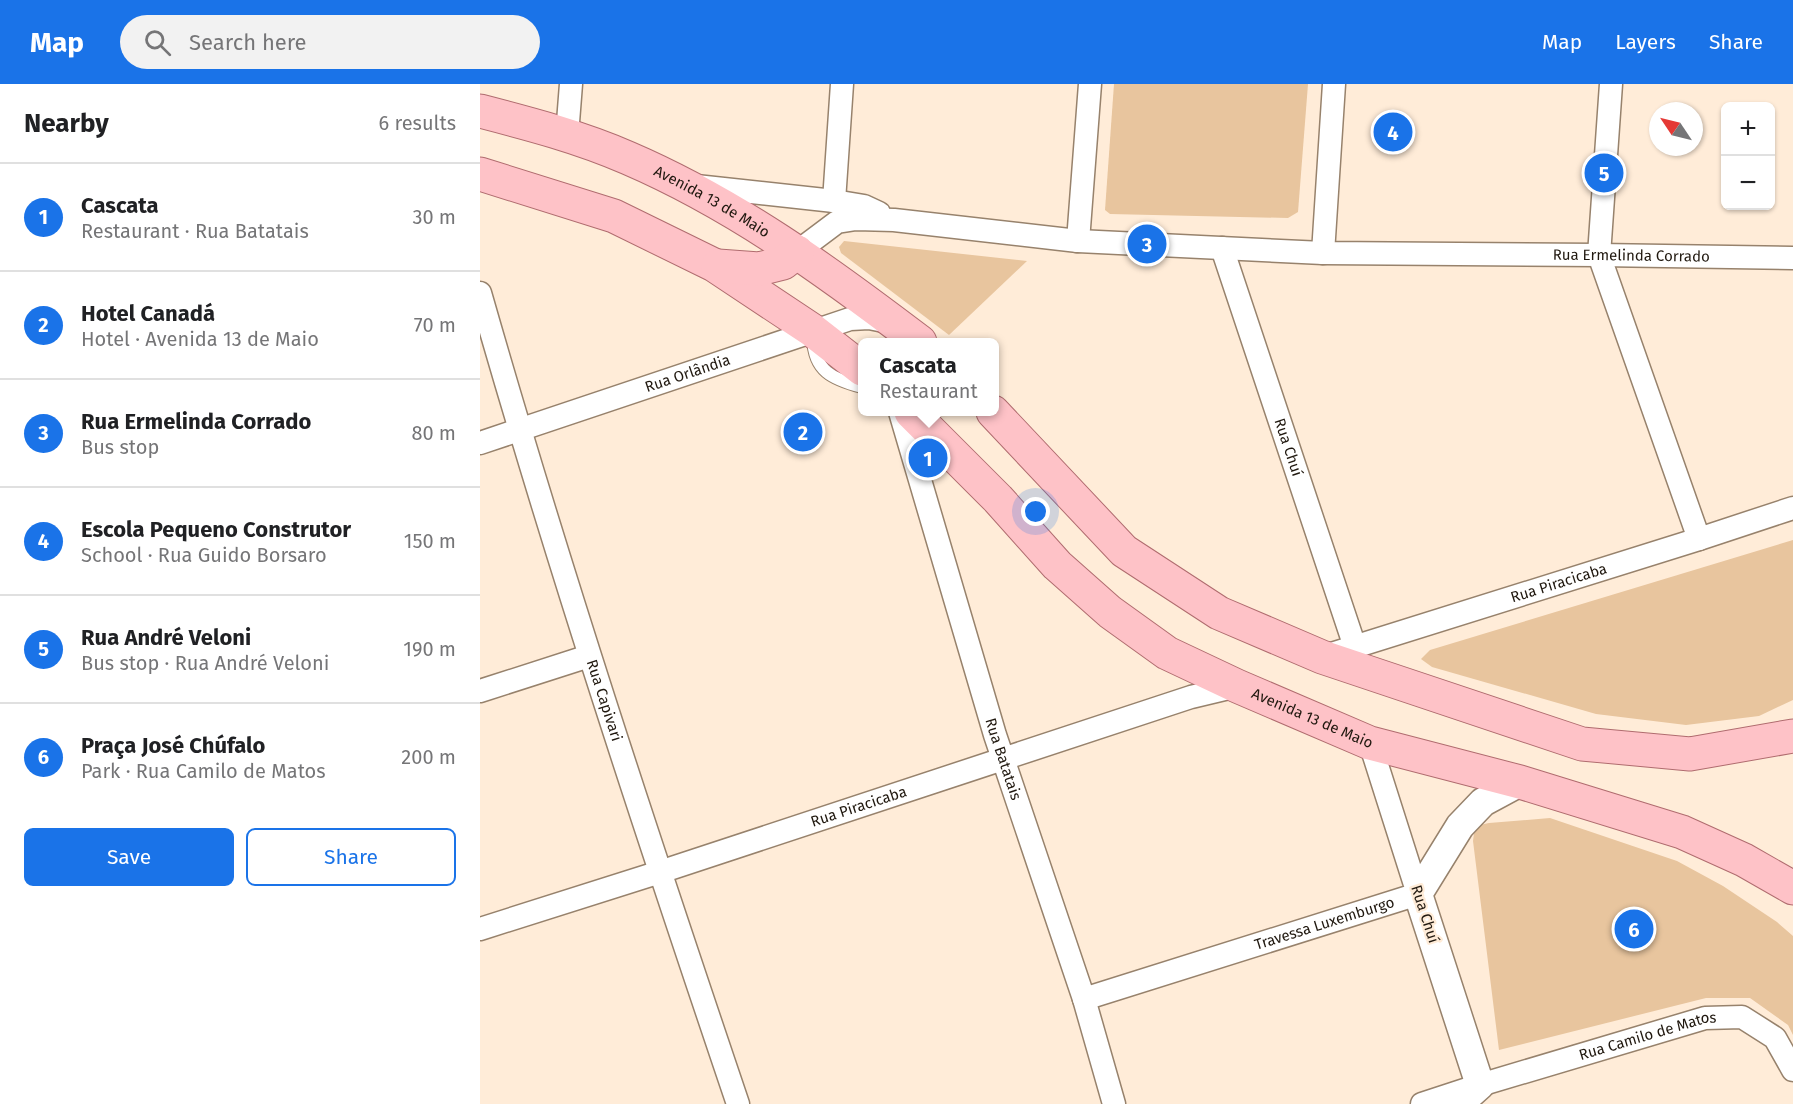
<!DOCTYPE html>
<meta charset="utf-8">
<style>
body{margin:0;font-family:"Fira Sans",sans-serif;background:#f2f2f2;color:#202124}
.controls{position:absolute;right:18px;top:18px;display:grid;overflow:hidden;border-radius:9px;box-shadow:0 2px 4px #0004}
.controls button{width:54px;height:54px;display:grid;place-items:center;padding:0;border:0;border-bottom:2px solid #e0e0e0;background:#fff;color:#202124;font:30px sans-serif}
.compass{position:absolute;left:1169px;top:18px;width:54px;height:54px;border-radius:50%;background:#fff;box-shadow:0 2px 4px #0004;rotate:305deg}
.you{position:absolute;left:556px;top:428px;width:21px;height:21px;margin:-15px;border:4px solid #fff;border-radius:50%;background:#1a73e8;box-shadow:0 0 0 9px #1a73e833}
.badge{display:grid;place-items:center;width:39px;height:39px;border-radius:50%;background:#1a73e8;color:#fff;font-size:20px;font-weight:700}
.pin{position:absolute;translate:-50% -50%;border:3px solid #fff;box-shadow:0 2px 6px #0006}
.popup{position:absolute;left:378px;top:254px;width:141px;height:78px;box-sizing:border-box;display:grid;place-content:center;border-radius:9px;background:#fff;filter:drop-shadow(0 2px 4px #0005);font-size:20px;white-space:nowrap;color:#757577}
.popup b{font-size:22px;color:#202124}
.popup::after{content:'';position:absolute;left:50%;top:100%;margin-left:-12px;border:12px solid transparent;border-top-color:#fff}
.list{margin:0;padding:0;list-style:none}
h2{display:flex;justify-content:space-between;align-items:center;height:78px;margin:0;padding:0 24px;font-size:26px}
h2 small{font-size:20px;font-weight:400;color:#757577}
.list li{display:grid;grid-template-columns:39px 1fr auto;gap:18px;align-items:center;box-sizing:border-box;height:108px;padding:0 24px;border-top:2px solid #e0e0e0}
.list b{display:block;font-size:22px;white-space:nowrap}
.list p{margin:0;font-size:20px;white-space:nowrap;color:#757577}
.list em{font-size:20px;font-style:normal;color:#757577}
.actions{display:flex;gap:12px;padding:18px 24px}
.actions a{flex:1;padding:14px 0;border:2px solid #1a73e8;border-radius:9px;text-align:center;font-size:21px;color:#1a73e8}
.actions .main{background:#1a73e8;color:#fff}
.icon{flex:none;width:33px;height:33px;fill:none;stroke:currentColor;stroke-width:2;stroke-linecap:round;stroke-linejoin:round}
.map{position:relative;flex:none;width:1313px;height:1020px;overflow:hidden}
header{display:flex;align-items:center;gap:36px;box-sizing:border-box;height:84px;padding:0 30px;background:#1a73e8;color:#fff}
header strong{font-size:28px}
nav{display:flex;gap:33px;margin-inline-start:auto;font-size:21px}
.search{width:420px;height:54px;background:#f2f2f2;display:flex;align-items:center;gap:15px;box-sizing:border-box;padding:0 21px;border-radius:33px;color:#757577;font-size:22px}
main{display:flex}
aside{flex:1;background:#fff}
.map>svg:first-child{display:block}
.green{fill:#e8c59e}
.lines{fill:none;stroke-linecap:round;stroke-linejoin:round}
.service-casing{stroke:#97826c;stroke-width:14}
.minor-casing{stroke:#97826c;stroke-width:25}
.tertiary-casing{stroke:#97826c;stroke-width:31}
.primary-casing{stroke:#b06c6f;stroke-width:35}
.service{stroke:#fff;stroke-width:12}
.minor{stroke:#fff;stroke-width:22}
.tertiary{stroke:#fff;stroke-width:28}
.primary{stroke:#fec2c7;stroke-width:33}
.labels{text-anchor:middle;stroke-width:4.5;stroke-linejoin:round;paint-order:stroke}
.street-label{font-size:15px;fill:#20180f;stroke:#ffecd8}
</style>
<header>
<strong>Map</strong>
<div class="search"><svg class="icon" aria-label="search" viewBox="0 0 24 24"><circle cx="10" cy="10" r="6"/><path d="M15 15l6 6"/></svg>Search here</div>
<nav><a>Map</a><a>Layers</a><a>Share</a></nav>
</header>
<main>
<aside>
<h2>Nearby<small>6 results</small></h2>
<ul class="list">
<li><span class="badge">1</span><div><b>Cascata</b><p>Restaurant · Rua Batatais</p></div><em>30 m</em></li>
<li><span class="badge">2</span><div><b>Hotel Canadá</b><p>Hotel · Avenida 13 de Maio</p></div><em>70 m</em></li>
<li><span class="badge">3</span><div><b>Rua Ermelinda Corrado</b><p>Bus stop</p></div><em>80 m</em></li>
<li><span class="badge">4</span><div><b>Escola Pequeno Construtor</b><p>School · Rua Guido Borsaro</p></div><em>150 m</em></li>
<li><span class="badge">5</span><div><b>Rua André Veloni</b><p>Bus stop · Rua André Veloni</p></div><em>190 m</em></li>
<li><span class="badge">6</span><div><b>Praça José Chúfalo</b><p>Park · Rua Camilo de Matos</p></div><em>200 m</em></li>
</ul>
<div class="actions"><a class="main">Save</a><a>Share</a></div>
</aside>
<div class="map">
<svg width="1313" height="1020" viewBox="0 0 1313 1020">
<rect width="100%" height="100%" fill="#ffecd8"/>
<g class="green">
<polygon points="634,0 828,0 818,128 808,134 630,130 625,126"/>
<polygon points="364,157 547,177 469,251 361,169 359,163"/>
<polygon points="1313,456 1313,616 1279,632 1206,641 1116,630 952,583 941,575 950,566"/>
<polygon points="1070,734 1197,777 1243,802 1297,838 1313,852 1313,951 1308,941 1270,914 1226,914 1019,966 993,757 995,742 1009,739"/>
</g>
<g class="lines">
<g class="service-casing">
<path id="service" d="M333 254C334 287 352 295 382 303"/>
</g>
<g class="minor-casing">
<g id="minor">
<polyline points="1131,0 1119,171 1219,455"/>
<polyline points="87,51 91,0"/>
<polyline points="216,102 354,117 384,122 399,129"/>
<polyline points="354,117 362,0"/>
<polyline points="598,157 610,0"/>
<path id="s1" d="M742 164 875 563"/>
<path id="s2" d="M317 168 357 138 376 135 414 136 598 157 843 169 1119 171 1313 174"/>
<polyline points="843,169 854,0"/>
<path id="s3" d="M0 209C78 482 167 751 258 1020"/>
<path id="s4" d="M420 328 515 651 604 915 634 1020"/>
<path id="s5" d="M0 359 370 235 389 234 409 238"/>
<path id="s6" d="M842 573 1219 455 1313 424"/>
<polyline points="0,607 109,572"/>
<path id="s7" d="M0 845 180 788 711 613 757 602"/>
<path id="s8" d="M604 915 938 810 890 659"/>
<path id="s9" d="M942 1020 1000 1001 1225 934 1262 933 1295 954 1313 986"/>
</g>
</g>
<g class="tertiary-casing">
<polyline id="tertiary" points="979,1020 1000,1001 938,810 980,742 1003,718 1040,698"/>
</g>
<g class="primary-casing">
<g id="primary">
<path id="s10" d="M0 27C50 40 100 53 148 74 255 120 348 188 440 258"/>
<polyline points="0,90 134,132 234,181 332,246 382,285"/>
<polyline points="238,182 279,185 303,179 317,168"/>
<path id="s11" d="M431 328 518 415 577 481 630 528 687 569 757 602 890 659 1040 698 1202 748 1264 776 1313 804"/>
<polyline points="513,328 644,467 739,529 842,573 1102,660 1210,670 1313,652"/>
</g>
</g>
<use href="#service" class="service"/>
<use href="#minor" class="minor"/>
<use href="#tertiary" class="tertiary"/>
<use href="#primary" class="primary"/>
</g>
<g class="labels">
<g class="street-label">
<text dy="5" stroke="none"><textPath href="#s10" startOffset="250">Avenida 13 de Maio</textPath></text>
<text dy="5" stroke="none"><textPath href="#s2" startOffset="846">Rua Ermelinda Corrado</textPath></text>
<text dy="5" stroke="none"><textPath href="#s5" startOffset="219">Rua Orlândia</textPath></text>
<text dy="5" stroke="none"><textPath href="#s1" startOffset="210">Rua Chuí</textPath></text>
<text dy="5" stroke="none"><textPath href="#s6" startOffset="248">Rua Piracicaba</textPath></text>
<text dy="5" stroke="none"><textPath href="#s3" startOffset="426">Rua Capivari</textPath></text>
<text dy="5" stroke="none"><textPath href="#s11" startOffset="512">Avenida 13 de Maio</textPath></text>
<text dy="5" stroke="none"><textPath href="#s4" startOffset="362">Rua Batatais</textPath></text>
<text dy="5" stroke="none"><textPath href="#s7" startOffset="398">Rua Piracicaba</textPath></text>
<text transform="translate(945 830) rotate(72)" y="5">Rua Chuí</text>
<text dy="5" stroke="none"><textPath href="#s8" startOffset="252">Travessa Luxemburgo</textPath></text>
<text dy="5" stroke="none"><textPath href="#s9" startOffset="236">Rua Camilo de Matos</textPath></text>
</g>
</g>
</svg>
<div class="controls">
<button>+</button>
<button>−</button>
</div>
<svg class="compass" viewBox="-18 -18 36 36"><path d="M0-13l5 13h-10z" fill="#e53935"/><path d="M0 13l5-13h-10z" fill="#757577"/></svg>
<div class="you"></div>
<div class="pin badge" style="left:448px;top:374px">1</div>
<div class="popup"><b>Cascata</b>Restaurant</div>
<div class="pin badge" style="left:323px;top:348px">2</div>
<div class="pin badge" style="left:667px;top:160px">3</div>
<div class="pin badge" style="left:913px;top:48px">4</div>
<div class="pin badge" style="left:1124px;top:89px">5</div>
<div class="pin badge" style="left:1154px;top:845px">6</div>
</div>
</main>
